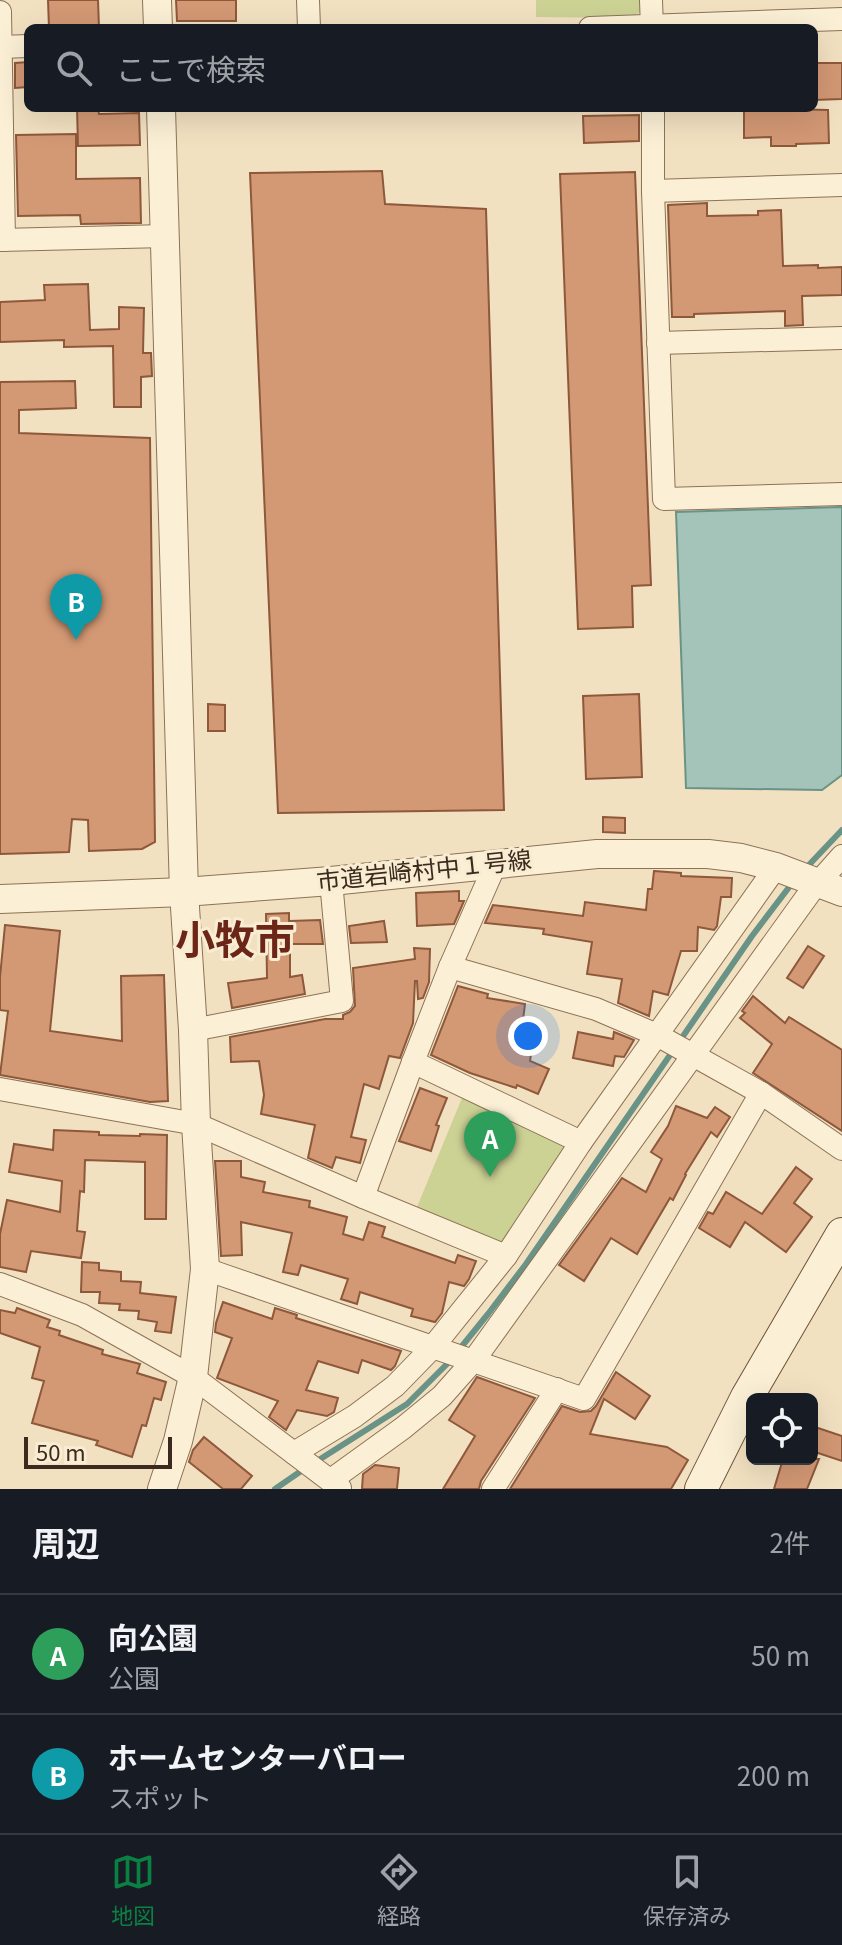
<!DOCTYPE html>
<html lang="ja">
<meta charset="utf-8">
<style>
body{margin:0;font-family:Georgia,"Noto Sans JP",serif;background:#20242c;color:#f1f3f6}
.controls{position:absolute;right:24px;bottom:24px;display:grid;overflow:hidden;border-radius:12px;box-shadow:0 8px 32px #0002}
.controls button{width:72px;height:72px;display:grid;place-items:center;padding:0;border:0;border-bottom:2px solid #363941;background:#171b24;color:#f1f3f6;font:40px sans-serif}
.scale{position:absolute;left:24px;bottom:20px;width:148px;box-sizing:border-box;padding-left:8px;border:4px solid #3b2a1d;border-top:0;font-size:22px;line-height:28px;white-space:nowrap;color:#3b2a1d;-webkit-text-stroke:6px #f8ecd2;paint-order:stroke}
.you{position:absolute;left:528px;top:1036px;width:28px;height:28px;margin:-20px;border:6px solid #fff;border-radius:50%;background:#1a73e8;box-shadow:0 0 0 12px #1a73e833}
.badge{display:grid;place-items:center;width:52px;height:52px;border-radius:50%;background:#0b8043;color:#fff;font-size:26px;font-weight:700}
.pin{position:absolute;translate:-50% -66px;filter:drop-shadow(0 2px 4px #0008)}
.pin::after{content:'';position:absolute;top:42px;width:28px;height:24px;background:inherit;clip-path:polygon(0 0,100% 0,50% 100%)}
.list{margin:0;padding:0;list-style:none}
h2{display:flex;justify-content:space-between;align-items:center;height:104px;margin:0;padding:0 32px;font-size:34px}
h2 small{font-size:26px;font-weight:400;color:#9ea1a6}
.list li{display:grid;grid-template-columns:52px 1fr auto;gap:24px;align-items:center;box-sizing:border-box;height:120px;padding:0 32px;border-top:2px solid #363941}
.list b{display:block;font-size:30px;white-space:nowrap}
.list p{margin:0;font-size:26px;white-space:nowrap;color:#9ea1a6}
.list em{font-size:26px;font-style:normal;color:#9ea1a6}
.icon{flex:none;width:44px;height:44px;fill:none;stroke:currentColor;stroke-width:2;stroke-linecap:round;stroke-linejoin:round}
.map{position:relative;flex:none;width:842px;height:1489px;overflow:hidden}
.search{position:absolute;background:#171b24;box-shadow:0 8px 32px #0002;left:24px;right:24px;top:24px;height:88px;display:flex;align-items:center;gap:20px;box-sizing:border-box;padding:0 28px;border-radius:12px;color:#9ea1a6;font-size:30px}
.sheet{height:344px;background:#171b24}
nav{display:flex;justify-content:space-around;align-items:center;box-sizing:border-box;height:112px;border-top:2px solid #363941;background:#171b24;font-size:22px;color:#9ea1a6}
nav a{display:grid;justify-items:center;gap:4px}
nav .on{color:#0b8043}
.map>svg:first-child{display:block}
.green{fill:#ccd194}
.water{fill:#a4c4b9;stroke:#6a9387;stroke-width:2}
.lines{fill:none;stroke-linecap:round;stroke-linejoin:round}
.stream{stroke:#6a9387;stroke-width:6}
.building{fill:#d39874;stroke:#8e583b;stroke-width:2}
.minor-casing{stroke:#8d7257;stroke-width:24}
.tertiary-casing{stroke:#8d7257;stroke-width:30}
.secondary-casing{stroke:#6f523a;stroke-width:34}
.minor{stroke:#fbefd5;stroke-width:22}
.tertiary{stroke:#fbefd5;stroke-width:28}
.secondary{stroke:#fbefd5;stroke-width:32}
.labels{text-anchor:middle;stroke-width:6;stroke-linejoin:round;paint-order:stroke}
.street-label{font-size:24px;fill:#3b2a1d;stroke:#f8ecd2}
.town-label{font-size:40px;font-weight:bold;fill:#6c2618;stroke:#f8ecd2}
</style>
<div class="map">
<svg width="842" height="1489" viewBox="0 0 842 1489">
<rect width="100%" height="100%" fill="#f2e1c1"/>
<g class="green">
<polygon points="536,0 640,0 640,12 632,18 536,17"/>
<polygon points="462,1098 570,1147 505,1246 417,1207"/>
</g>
<polygon class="water" points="842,507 842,775 822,790 686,788 676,512"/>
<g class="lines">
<g class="stream">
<polyline points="806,868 842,830"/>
<polyline points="458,1351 488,1314 526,1264 752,936 793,882"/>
<polyline points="314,1463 407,1404 451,1360"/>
<polyline points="275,1489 304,1469"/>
</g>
</g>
<g class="building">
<polygon points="48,0 98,0 99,28 49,28"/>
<polygon points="176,0 236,0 236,21 177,21"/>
<polygon points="28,62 28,87 15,88 15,63"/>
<polygon points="814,63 842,63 842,99 814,100"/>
<polygon points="77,108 98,108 99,114 139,113 140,145 78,146"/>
<polygon points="786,109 828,110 829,143 796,144 796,146 771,146 771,137 744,138 744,110"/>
<polygon points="639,115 639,141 584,143 583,116"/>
<polygon points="76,134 76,179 140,178 141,223 81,224 80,215 18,216 16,135"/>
<polygon points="382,171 385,204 486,209 504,810 278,813 250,173"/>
<polygon points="635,172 651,585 632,586 633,627 578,629 560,174"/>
<polygon points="707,203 707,216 758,215 758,211 781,210 783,266 818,265 818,268 842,267 842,295 802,296 803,325 785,326 785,311 694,314 694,317 672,317 668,205"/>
<polygon points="88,284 90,330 119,329 119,307 144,308 143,353 151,353 152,376 141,377 141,407 114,407 113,346 64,347 64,340 0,342 0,302 45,300 44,285"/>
<polygon points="75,381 76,408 19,410 19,433 150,438 155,842 142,849 89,851 88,820 72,819 69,852 0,854 0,382"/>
<polygon points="639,694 642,777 586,779 583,696"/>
<polygon points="208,704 225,705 225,731 208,731"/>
<polygon points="603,817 625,818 625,833 603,832"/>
<polygon points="654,871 681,873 681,876 732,878 731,897 721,897 717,926 714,930 698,927 697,951 681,951 668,995 653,991 649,1016 618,1003 622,979 587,974 592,942 543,934 544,929 485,923 493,905 583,916 585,902 646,910 648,889 652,889"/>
<polygon points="459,891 459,901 464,901 454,924 417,926 416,893"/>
<polygon points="289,913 289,921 320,920 323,944 290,944 290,977 302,975 305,994 232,1008 228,983 267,978 266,914"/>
<polygon points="384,921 387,942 351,943 349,926"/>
<polygon points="5,925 60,931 50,1031 122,1041 121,976 164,975 168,1101 150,1102 0,1075 8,1011 0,1010 0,977"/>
<polygon points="808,946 824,956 803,988 787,978"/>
<polygon points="414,948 430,949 429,982 423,998 418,999 417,981 415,981 413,1023 400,1058 389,1056 379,1089 364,1084 351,1137 366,1140 360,1163 336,1157 332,1168 308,1158 315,1125 261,1114 264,1095 259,1061 231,1062 230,1037 325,1019 343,1019 343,1015 350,1012 355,1006 353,968 415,959"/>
<polygon points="458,986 488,994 487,998 525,1004 523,1020 536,1022 530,1061 549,1069 538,1094 517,1085 516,1088 470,1073 431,1055"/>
<polygon points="753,996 785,1023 789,1017 842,1050 842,1131 753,1073 772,1044 740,1018 745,1013 742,1011"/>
<polygon points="578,1032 613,1039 614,1032 634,1040 624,1057 615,1056 613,1066 573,1058"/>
<polygon points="420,1088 447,1098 436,1125 439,1126 431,1151 399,1141"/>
<polygon points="676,1106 707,1118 715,1107 730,1117 717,1137 711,1132 685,1174 686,1175 673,1200 670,1198 637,1254 611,1238 584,1281 559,1265 622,1178 646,1192 662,1159 651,1152 668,1126"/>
<polygon points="54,1130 99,1132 99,1135 140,1136 140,1134 167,1135 166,1219 145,1219 145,1162 85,1160 84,1192 80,1191 77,1231 85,1232 81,1258 31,1251 26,1272 0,1267 0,1234 7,1200 60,1212 62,1181 9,1172 14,1144 53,1150"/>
<polygon points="215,1161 241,1161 241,1177 265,1182 263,1192 310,1201 309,1207 347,1217 343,1234 363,1240 369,1222 385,1227 382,1237 455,1263 458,1255 476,1261 469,1279 464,1286 449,1282 442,1313 435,1322 411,1316 413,1309 360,1292 357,1304 341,1299 348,1279 301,1265 298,1275 283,1272 292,1233 241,1222 242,1255 221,1256"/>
<polygon points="796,1167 812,1179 794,1203 812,1217 786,1252 745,1222 730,1247 699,1228 708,1212 713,1214 726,1192 762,1214"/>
<polygon points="82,1262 99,1263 99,1270 121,1272 121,1281 141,1282 140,1293 176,1297 171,1333 155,1331 157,1322 138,1319 139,1311 119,1310 120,1304 99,1303 100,1292 81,1292"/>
<polygon points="223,1302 272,1319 275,1308 297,1315 296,1318 401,1351 395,1366 391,1370 362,1360 358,1373 318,1361 306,1390 338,1398 334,1412 327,1416 297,1410 286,1430 269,1417 278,1401 217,1378 232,1338 215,1332 216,1323"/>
<polygon points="17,1308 50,1320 47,1327 60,1331 59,1335 103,1350 102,1354 140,1364 137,1373 166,1382 161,1400 154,1398 146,1426 142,1425 132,1457 96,1445 98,1441 32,1423 44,1381 32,1378 40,1347 0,1333 0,1310 15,1313"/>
<polygon points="616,1372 650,1396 635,1419 604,1399 590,1434 667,1447 688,1460 671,1489 510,1489 562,1406 580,1412 591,1411 596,1406"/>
<polygon points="477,1377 535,1398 481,1481 479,1489 443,1489 475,1436 449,1420"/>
<polygon points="812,1426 842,1436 842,1461 812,1451"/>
<polygon points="204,1437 252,1476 241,1489 223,1489 189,1462 193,1450"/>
<polygon points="783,1459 819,1459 807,1489 774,1489"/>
<polygon points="375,1465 399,1468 397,1489 362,1489 363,1474"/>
</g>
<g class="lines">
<g class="minor-casing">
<g id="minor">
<polyline points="308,0 309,28"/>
<polyline points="651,0 652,28"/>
<polyline points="0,12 4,240"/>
<polyline points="590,28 842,19"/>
<polyline points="1,47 28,46"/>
<polyline points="653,108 653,191 664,499 842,494"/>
<polyline points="653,191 842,185"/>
<polyline points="0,240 165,236"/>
<polyline points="658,343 842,338"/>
<polyline points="450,967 596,1009 657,1035 761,1093 842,1149"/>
<polyline points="193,1030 342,1001 331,881"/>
<polyline points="413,1062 581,1142"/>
<polyline points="0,1089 196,1124 363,1197 506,1256"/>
<polyline points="363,1197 413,1062 450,967 495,865"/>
<polyline points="205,1269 584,1399 761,1093"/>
<polyline points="0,1284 82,1315 193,1377 340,1488"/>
<polyline points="294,1453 355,1416 395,1386 432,1348 506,1256 581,1142 776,867"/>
<polyline points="331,1480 403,1428 442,1396 474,1360 811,891 842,856"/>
<polyline points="493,1489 557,1389"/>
</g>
</g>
<g class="tertiary-casing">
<g id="tertiary">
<polyline points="157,0 158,28"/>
<polyline points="161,108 184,892 193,1030 196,1124 205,1269 193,1377 178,1441 162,1489"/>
<polyline points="0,899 184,892 331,881 597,854 708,854 741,858 776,867 842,892"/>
</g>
</g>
<g class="secondary-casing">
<polyline id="secondary" points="701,1489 747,1397 842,1234"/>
</g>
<use href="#minor" class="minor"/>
<use href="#tertiary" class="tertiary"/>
<use href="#secondary" class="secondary"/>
</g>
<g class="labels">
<g class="street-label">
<text transform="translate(424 871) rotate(-6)" y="8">市道岩崎村中１号線</text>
</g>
<g class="town-label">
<text x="235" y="954">小牧市</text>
</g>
</g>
</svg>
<div class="controls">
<button><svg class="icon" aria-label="locate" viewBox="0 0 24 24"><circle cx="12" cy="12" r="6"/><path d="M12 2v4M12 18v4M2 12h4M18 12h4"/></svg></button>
</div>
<div class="scale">50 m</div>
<div class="you"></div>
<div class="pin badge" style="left:490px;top:1177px;background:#2e9e5b">A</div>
<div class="pin badge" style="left:76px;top:640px;background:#0f9aa8">B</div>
<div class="search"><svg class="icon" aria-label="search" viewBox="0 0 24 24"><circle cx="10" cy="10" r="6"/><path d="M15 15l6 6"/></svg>ここで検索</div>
</div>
<section class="sheet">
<h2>周辺<small>2件</small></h2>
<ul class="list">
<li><span class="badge" style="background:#2e9e5b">A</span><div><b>向公園</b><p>公園</p></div><em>50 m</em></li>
<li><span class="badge" style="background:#0f9aa8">B</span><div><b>ホームセンターバロー</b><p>スポット</p></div><em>200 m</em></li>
</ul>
</section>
<nav>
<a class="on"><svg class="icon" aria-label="map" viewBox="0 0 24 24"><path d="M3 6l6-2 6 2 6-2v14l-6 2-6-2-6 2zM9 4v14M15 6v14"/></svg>地図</a>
<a><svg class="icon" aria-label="directions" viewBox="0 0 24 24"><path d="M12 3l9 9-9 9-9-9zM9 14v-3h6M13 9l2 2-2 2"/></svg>経路</a>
<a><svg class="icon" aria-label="saved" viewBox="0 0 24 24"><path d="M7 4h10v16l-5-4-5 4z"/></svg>保存済み</a>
</nav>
